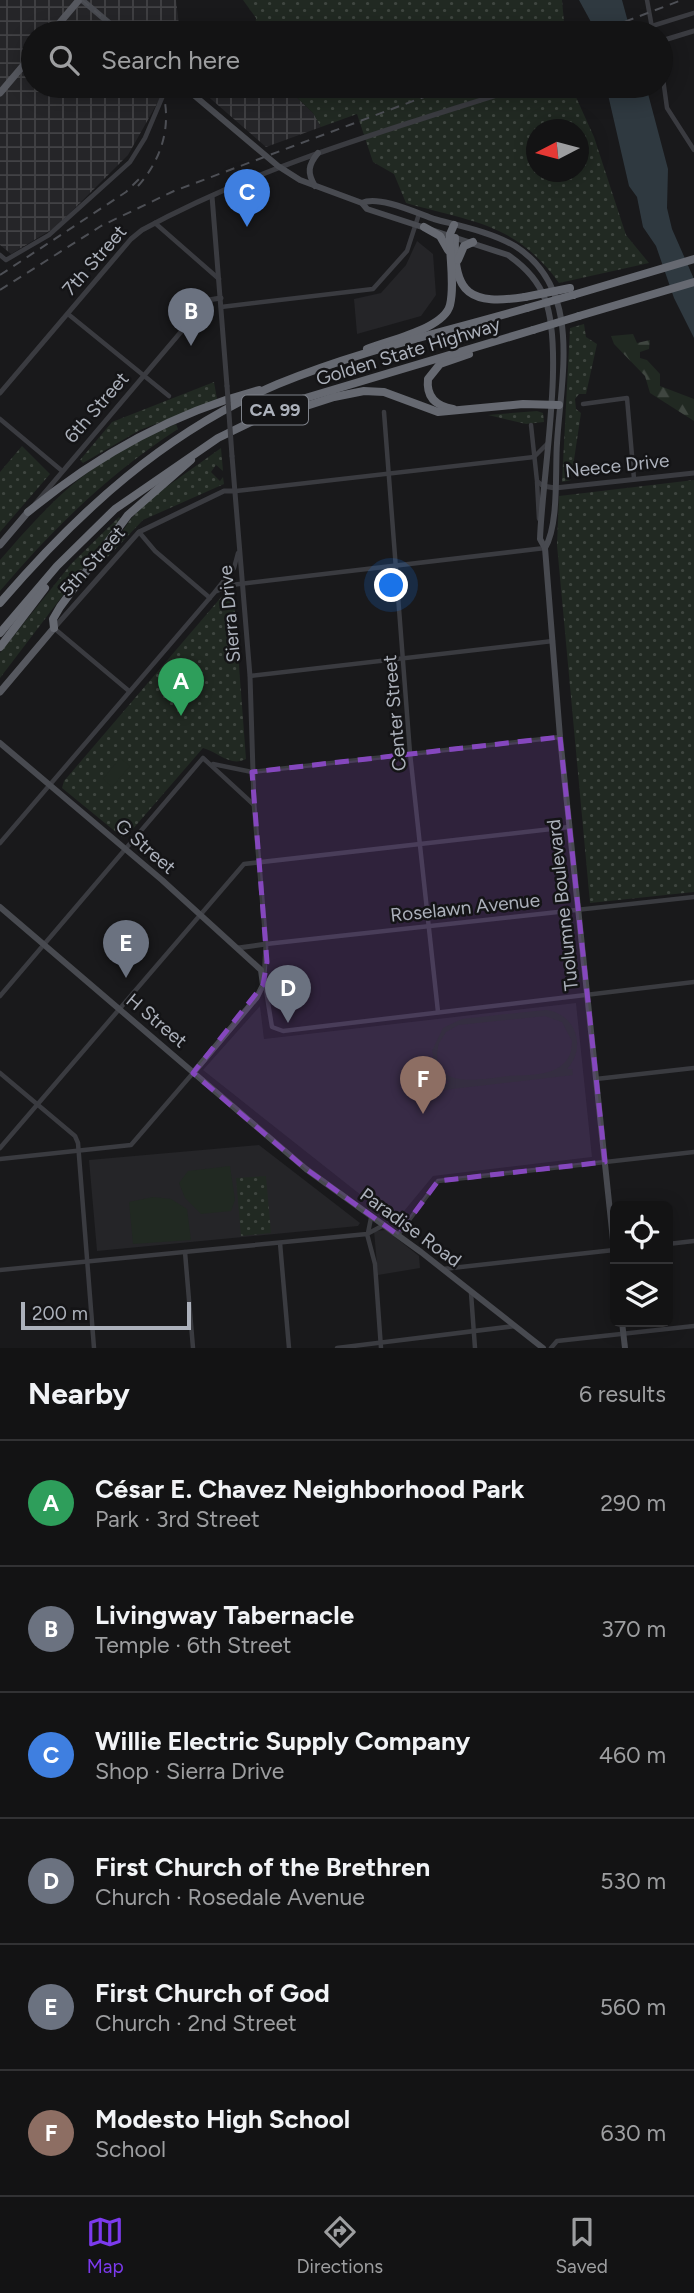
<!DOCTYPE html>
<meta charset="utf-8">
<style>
body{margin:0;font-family:Figtree,sans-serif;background:#1c1c1d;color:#f1f3f6}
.controls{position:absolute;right:21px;bottom:21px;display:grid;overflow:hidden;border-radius:10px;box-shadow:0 4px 18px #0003}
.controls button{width:63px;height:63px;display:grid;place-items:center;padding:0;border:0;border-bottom:2px solid #323234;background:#131314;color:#f1f3f6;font:35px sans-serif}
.compass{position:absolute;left:526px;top:119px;width:63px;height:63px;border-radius:50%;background:#131314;box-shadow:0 4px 18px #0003;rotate:264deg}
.scale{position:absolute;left:21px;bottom:18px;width:170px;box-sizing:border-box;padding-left:7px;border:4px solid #acb1bb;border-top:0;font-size:19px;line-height:24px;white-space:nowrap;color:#acb1bb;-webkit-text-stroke:5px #141416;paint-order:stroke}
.you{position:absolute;left:392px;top:586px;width:24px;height:24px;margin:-18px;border:5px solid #fff;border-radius:50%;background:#1a73e8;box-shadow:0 0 0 10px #1a73e833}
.badge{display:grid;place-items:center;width:46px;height:46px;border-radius:50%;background:#7c3aed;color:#fff;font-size:23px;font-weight:700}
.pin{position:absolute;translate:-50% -58px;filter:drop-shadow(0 2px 4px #0008)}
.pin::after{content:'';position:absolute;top:37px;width:24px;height:21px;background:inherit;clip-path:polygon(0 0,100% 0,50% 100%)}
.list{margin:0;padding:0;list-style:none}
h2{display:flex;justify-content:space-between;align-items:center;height:91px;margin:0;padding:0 28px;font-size:30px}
h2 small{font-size:23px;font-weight:400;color:#9d9ea0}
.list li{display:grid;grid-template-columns:46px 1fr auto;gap:21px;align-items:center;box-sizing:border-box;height:126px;padding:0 28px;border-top:2px solid #323234}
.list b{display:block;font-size:26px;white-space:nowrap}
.list p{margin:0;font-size:23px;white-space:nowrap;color:#9d9ea0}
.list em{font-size:23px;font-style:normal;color:#9d9ea0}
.icon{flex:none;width:38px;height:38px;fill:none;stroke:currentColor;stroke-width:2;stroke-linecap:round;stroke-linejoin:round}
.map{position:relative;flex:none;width:694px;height:1348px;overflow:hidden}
.search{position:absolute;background:#131314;box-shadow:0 4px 18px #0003;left:21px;right:21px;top:21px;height:77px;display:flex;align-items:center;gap:18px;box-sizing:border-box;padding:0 24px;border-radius:38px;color:#9d9ea0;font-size:26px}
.sheet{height:847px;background:#131314}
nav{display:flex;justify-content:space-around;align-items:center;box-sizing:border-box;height:98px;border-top:2px solid #323234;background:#131314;font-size:19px;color:#9d9ea0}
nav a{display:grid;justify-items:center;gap:4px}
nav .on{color:#7c3aed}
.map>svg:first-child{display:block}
.built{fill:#252528}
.industrial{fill:url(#industrial-grid)}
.grass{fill:url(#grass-dots);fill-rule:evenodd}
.forest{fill:url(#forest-firs)}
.garden{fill:#212922;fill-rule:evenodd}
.water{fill:#2f3940}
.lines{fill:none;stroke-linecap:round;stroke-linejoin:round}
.minor{stroke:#3a3b40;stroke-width:4.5}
.tertiary{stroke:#3a3b40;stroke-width:5}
.secondary{stroke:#484a50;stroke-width:6}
.primary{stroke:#56585f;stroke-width:7}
.motorway{stroke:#666971;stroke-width:8}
.rail{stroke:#4d4f55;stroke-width:2;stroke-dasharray:9 7;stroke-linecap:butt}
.tertiary-bridge{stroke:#3a3b40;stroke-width:5}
.motorway-bridge{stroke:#666971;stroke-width:8}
.marked{fill:#8547be;fill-opacity:0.2;stroke:#8547be;stroke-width:5;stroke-dasharray:14 9;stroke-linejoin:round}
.labels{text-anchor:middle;stroke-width:5;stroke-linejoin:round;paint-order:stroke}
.shield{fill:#141416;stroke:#7e828a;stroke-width:2}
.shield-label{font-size:18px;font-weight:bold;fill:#acb1bb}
.street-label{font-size:19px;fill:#acb1bb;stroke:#141416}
</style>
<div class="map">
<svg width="694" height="1348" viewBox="0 0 694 1348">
<defs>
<pattern id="industrial-grid" width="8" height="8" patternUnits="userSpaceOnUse" patternTransform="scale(1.75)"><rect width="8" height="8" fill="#252528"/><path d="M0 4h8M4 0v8" fill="none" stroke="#424245"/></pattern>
<pattern id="grass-dots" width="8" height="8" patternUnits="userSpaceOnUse" patternTransform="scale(1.75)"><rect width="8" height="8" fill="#212922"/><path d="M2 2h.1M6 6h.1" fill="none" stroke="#3f4640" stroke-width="1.8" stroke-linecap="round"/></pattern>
<pattern id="forest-firs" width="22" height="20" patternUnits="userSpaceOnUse" patternTransform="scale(1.75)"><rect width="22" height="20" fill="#212922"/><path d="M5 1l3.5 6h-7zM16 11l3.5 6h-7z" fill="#3f4640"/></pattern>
</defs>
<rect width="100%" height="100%" fill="#19191b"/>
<g class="built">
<polygon points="417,241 433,254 436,295 421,316 357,334 354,299 381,293 406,265"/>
<polygon points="576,1003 592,1157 433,1176 395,1222 203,1070 260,1006 264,1039"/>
<polygon points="259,1145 360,1223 358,1226 97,1251 89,1160"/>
<polygon points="386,1230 419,1256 420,1268 378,1275 374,1231"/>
</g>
<g class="industrial">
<polygon points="0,0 176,0 180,33 33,33 33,86 167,86 128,155 56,227 11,254 0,245"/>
<polygon points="196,86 285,86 314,114 321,127 266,147"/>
</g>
<g class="grass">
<polygon points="243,0 562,0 565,33 255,33 256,18"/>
<path d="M285 86H571L594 137 626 235 649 263 559 283C516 223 472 222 406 203L394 174 373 162 357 114 321 127 313 113ZM536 130H578V172H536Z"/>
<polygon points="584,324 586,337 597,344 586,394 579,394 575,399 576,409 581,413 571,480 562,482 570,328"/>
<polygon points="214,382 217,399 210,403 140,430 83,463 80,460 112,422"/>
<polygon points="537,411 543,413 544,422 526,424 488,415"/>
<path d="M176 424 178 429C109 474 53 528 0 591V560C57 494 93 458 176 424Z"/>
<polygon points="22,446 50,474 0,532 0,472"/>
<polygon points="221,448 223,471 216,465 211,472 220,481 223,477 224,484 143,520 101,564 130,520 148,500"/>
<polygon points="694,480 694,892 590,903 557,545 559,496"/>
<polygon points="119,517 121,519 0,678 0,653 71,564"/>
<path d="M229 593 234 599 246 759C230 767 220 753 203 748L132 830 122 837 62 788 64 781 223 595Z"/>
<polygon points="266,1176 271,1233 241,1236 236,1178"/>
</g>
<polygon class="forest" points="633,334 637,343 650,340 649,349 640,352 640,358 647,360 660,374 660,386 694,399 694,421 650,393 645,376 614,344 611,336"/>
<g class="garden">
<polygon points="120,758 130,766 112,787 103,779"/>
<path d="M546 1010C576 1014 587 1047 567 1069H572L573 1075 443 1090 442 1084 449 1083 437 1071 432 1051 443 1028 462 1019ZM545 1016 562 1022 572 1041C572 1050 570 1059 562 1065 550 1076 525 1075 509 1076 482 1079 426 1092 439 1043L446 1032 458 1025Z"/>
<polygon points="230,1166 235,1200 231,1211 201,1214 185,1198 179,1183 188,1171"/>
<polygon points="153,1197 171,1199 187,1209 191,1240 133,1244 129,1202"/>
</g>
<g class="water">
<polygon points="579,0 622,0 631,33 597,33"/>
<polygon points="606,86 646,86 668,169 667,208 672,229 694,279 694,338 674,298 656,246 643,227 637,197 629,186"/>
</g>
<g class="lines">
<g class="minor">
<polyline points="647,0 653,33"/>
<polyline points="652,26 694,13"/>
<polyline points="661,64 667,108 694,150"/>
<polyline points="155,223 219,279"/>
<polyline points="0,255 6,260 49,235 130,162 145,138 167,86"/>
<polyline points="221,307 373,289 407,251 419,214"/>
<polyline points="68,314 169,396"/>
<polyline points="583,404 627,398 634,479"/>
<polyline points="384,412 410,753 438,1012"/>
<polyline points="0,419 61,470"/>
<polyline points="531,425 537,481 543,486"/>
<polyline points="537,482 539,519"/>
<polyline points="236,491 534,457 547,444"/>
<polyline points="139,532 155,551 210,598"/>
<polyline points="217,591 231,585 545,548"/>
<polyline points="55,629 129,691"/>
<polyline points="250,676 553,641"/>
<polyline points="213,764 252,772 560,737"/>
<polyline points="0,843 214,593 234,568 238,553"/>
<polyline points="266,944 694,897"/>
<polyline points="265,984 272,1027 283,1031 694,982"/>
<polyline points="0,996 203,758 253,804"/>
<polyline points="0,1073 75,1136 78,1143 94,1348"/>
<polyline points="596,1079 694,1068"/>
<polyline points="0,1148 244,864 569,827"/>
<polyline points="0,1159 131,1145 193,1073"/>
<polyline points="368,1233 371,1218"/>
<polyline points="367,1234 375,1264 381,1348"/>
<polyline points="398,1235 438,1181 694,1152"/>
<polyline points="280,1243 289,1348"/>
<polyline points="668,1244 694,1241"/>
<polyline points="185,1252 193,1348"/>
<polyline points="443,1269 614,1250"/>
<polyline points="0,1270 367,1234 382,1226"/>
<polyline points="471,1293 475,1348"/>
<polyline points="337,1348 515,1326"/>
<polyline points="551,1348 557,1341 694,1326"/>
</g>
<g class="tertiary">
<polyline points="661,41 694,31"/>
<polyline points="212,196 227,386"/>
<path d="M0 393 131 239 142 230C263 164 395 128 525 86"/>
<polyline points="232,456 250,676 254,804 266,944 264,979"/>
<polyline points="543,486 555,488 694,473"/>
<polyline points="35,504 208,300 221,298"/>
<polyline points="54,628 139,532 224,491 236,491"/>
<polyline points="238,948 266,944"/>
</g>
<g class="secondary">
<polyline points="82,0 121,33"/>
<path d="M183 86 278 166 300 180 362 203 367 209 508 255C524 266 538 280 545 299 565 352 542 478 540 539L545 548 560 737 615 1259"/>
<path d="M315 186C307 173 308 165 318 153"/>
<path d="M362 203C378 195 417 213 434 219 460 226 491 232 515 246 583 289 561 376 557 443 555 471 559 525 545 548"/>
<polyline points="0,743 162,880 261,970 263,985 257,997 193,1073"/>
<polyline points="0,907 306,1169 421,1252 543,1348"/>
<polyline points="622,1322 625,1348"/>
</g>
<g class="primary">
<polyline points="51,33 79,0"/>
<polyline points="0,93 33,54"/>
<polyline points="0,545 28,512"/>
<polyline points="0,692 54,628"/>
</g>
<g class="motorway">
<polyline points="424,227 440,236 448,250"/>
<path d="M455 238C453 295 471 305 525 297"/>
<polyline points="458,260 464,246 473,242"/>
<polyline points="573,295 694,259"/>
<polyline points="579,316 694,282"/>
<path d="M367 349C389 340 444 329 450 305 455 284 449 256 450 234L454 225"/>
<path d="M453 409C436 406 426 397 428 379L440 364 469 354"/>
<polyline points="266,419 334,397 364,391 384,392 438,412 523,404 559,405"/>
<path d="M28 512C97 455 172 413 259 390"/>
<path d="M0 603C79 511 165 432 278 384 358 351 444 332 527 308"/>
<polyline points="54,628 53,619 60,607 128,515 191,460"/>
<polyline points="0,633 57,566 115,509 218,438 292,402 533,330"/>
<polyline points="0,647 45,588"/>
</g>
<g class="rail">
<polyline points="82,0 121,33"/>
<polyline points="595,33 682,0"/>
<path d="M138 186C163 158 173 122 161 86"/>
<polyline points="0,275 126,192 141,177"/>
<polyline points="0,290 101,226 174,191 453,86"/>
</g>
<polyline class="tertiary-bridge" points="227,386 232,456"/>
<g class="motorway-bridge">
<polyline points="525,297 570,288"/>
<polyline points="527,308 573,295"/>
<polyline points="533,330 579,316"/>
</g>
</g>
<path class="marked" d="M560 737 605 1162 438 1181 398 1235 306 1169 193 1073 263 985 267 962 252 772Z"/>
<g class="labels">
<rect class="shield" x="242" y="395.5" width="66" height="29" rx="5"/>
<g class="shield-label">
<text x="275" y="416">CA 99</text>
</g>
<g class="street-label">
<text transform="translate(94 260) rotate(-49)" y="7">7th Street</text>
<text transform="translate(408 351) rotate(-17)" y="7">Golden State Highway</text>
<text transform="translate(96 407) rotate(-49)" y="7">6th Street</text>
<text transform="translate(617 465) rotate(-6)" y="7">Neece Drive</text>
<text transform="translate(92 561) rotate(-48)" y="7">5th Street</text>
<text transform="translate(229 614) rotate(-95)" y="7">Sierra Drive</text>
<text transform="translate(394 713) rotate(-95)" y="7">Center Street</text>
<text transform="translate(146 846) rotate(41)" y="7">G Street</text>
<text transform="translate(562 905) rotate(-96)" y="7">Tuolumne Boulevard</text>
<text transform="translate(465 907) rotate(-6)" y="7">Roselawn Avenue</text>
<text transform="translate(157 1020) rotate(40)" y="7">H Street</text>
<text transform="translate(411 1227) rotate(36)" y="7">Paradise Road</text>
</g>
</g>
</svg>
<div class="controls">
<button><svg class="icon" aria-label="locate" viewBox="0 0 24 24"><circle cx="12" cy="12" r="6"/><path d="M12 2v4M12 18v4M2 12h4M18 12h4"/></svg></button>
<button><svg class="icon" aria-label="layers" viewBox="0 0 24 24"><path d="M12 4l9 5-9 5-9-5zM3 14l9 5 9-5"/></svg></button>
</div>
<svg class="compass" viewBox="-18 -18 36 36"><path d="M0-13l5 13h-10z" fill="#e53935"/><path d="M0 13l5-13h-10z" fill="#9d9ea0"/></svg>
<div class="scale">200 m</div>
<div class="you"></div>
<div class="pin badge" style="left:181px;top:716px;background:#2e9e5b">A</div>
<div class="pin badge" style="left:191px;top:346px;background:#6b7280">B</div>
<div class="pin badge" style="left:247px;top:227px;background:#3f7fe0">C</div>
<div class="pin badge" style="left:288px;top:1023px;background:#6b7280">D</div>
<div class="pin badge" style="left:126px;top:978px;background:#6b7280">E</div>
<div class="pin badge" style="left:423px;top:1114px;background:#8d6e63">F</div>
<div class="search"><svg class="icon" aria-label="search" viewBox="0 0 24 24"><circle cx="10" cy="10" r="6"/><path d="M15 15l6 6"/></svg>Search here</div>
</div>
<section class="sheet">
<h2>Nearby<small>6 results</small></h2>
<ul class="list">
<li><span class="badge" style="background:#2e9e5b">A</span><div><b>César E. Chavez Neighborhood Park</b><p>Park · 3rd Street</p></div><em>290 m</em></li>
<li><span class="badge" style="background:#6b7280">B</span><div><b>Livingway Tabernacle</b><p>Temple · 6th Street</p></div><em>370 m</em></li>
<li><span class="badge" style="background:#3f7fe0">C</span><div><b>Willie Electric Supply Company</b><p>Shop · Sierra Drive</p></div><em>460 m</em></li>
<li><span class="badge" style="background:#6b7280">D</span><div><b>First Church of the Brethren</b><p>Church · Rosedale Avenue</p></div><em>530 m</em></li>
<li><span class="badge" style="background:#6b7280">E</span><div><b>First Church of God</b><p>Church · 2nd Street</p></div><em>560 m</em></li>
<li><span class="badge" style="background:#8d6e63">F</span><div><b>Modesto High School</b><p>School</p></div><em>630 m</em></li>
</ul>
</section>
<nav>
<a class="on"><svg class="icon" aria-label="map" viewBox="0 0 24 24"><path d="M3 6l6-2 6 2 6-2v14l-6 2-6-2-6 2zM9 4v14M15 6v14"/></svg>Map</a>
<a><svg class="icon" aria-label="directions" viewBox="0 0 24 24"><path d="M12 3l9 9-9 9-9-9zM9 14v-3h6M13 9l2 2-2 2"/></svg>Directions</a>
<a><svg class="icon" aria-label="saved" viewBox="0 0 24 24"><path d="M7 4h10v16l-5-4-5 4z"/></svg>Saved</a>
</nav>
